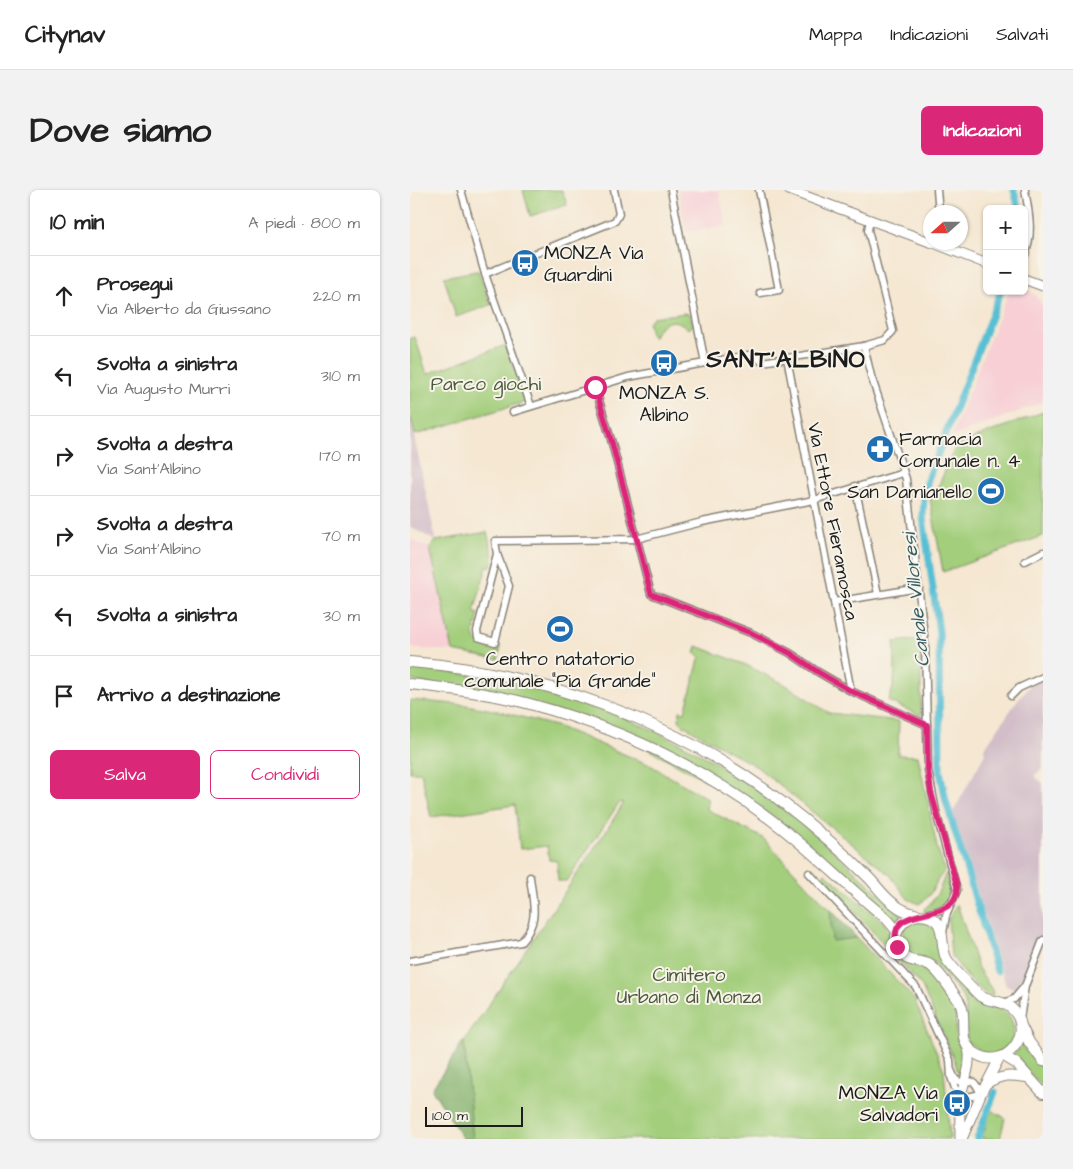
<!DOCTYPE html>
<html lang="it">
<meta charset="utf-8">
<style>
body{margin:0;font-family:"Architects Daughter",sans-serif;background:#f2f2f2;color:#222}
.controls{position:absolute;right:15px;top:15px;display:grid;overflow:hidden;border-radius:8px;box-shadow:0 1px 4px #0004}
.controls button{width:45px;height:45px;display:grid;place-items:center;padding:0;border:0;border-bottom:1px solid #e0e0e0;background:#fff;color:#222;font:25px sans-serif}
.compass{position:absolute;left:513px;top:15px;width:45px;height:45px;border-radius:50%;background:#fff;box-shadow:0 1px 4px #0004;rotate:249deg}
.scale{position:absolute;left:15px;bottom:12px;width:98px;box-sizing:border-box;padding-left:5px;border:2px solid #1c1c1c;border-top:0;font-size:14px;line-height:18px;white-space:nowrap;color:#1c1c1c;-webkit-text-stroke:4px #f7f3e8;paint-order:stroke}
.stop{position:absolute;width:15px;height:15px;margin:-11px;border:4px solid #db2777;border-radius:50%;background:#fff}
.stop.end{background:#db2777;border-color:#fff;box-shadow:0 1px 5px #0008}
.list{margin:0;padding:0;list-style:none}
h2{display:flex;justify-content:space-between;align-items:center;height:65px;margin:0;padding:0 20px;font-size:21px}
h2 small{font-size:16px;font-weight:400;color:#767676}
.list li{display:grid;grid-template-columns:32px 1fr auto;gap:15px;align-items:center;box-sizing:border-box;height:80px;padding:0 20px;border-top:1px solid #e0e0e0}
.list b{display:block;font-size:19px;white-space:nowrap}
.list p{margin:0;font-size:16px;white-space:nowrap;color:#767676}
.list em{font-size:16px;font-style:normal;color:#767676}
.actions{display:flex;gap:10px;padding:15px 20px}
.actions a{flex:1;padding:11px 0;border:1px solid #db2777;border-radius:8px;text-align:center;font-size:18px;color:#db2777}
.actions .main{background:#db2777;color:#fff}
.icon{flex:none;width:28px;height:28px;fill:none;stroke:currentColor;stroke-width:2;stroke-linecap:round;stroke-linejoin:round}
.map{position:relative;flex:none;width:633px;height:949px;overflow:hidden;border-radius:8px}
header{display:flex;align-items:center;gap:30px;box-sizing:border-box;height:70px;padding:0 25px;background:#fff;border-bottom:1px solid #e0e0e0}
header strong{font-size:24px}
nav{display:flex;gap:28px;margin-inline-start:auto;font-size:18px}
.intro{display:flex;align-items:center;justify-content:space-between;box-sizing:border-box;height:120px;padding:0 30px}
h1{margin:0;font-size:35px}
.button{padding:12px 22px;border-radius:8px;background:#db2777;color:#fff;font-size:18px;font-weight:700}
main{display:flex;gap:30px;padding:0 30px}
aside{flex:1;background:#fff;border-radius:8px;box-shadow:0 1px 4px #0004}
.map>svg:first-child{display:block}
.built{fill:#f7cfd5}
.industrial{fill:#d2bdc8}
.green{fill:#a3ce7b;stroke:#60754c}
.forest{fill:#82b16b;stroke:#4f6644}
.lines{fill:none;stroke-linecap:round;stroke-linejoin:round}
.canal{stroke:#57bfd4;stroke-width:7}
.minor-casing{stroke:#888277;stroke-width:9}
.tertiary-casing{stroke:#888277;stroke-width:11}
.secondary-casing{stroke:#888277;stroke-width:11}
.primary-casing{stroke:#888277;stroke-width:12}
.minor{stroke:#fff;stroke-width:6}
.tertiary{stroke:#fff;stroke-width:9}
.secondary{stroke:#fff;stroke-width:9}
.primary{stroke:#fff;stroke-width:10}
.route{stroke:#db2777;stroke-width:6}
.labels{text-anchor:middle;stroke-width:4;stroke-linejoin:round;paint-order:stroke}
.poi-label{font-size:19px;fill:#1c1c1c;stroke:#f7f3e8;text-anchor:start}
.park-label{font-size:19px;fill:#4b5a3d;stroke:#f7f3e8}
.street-label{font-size:19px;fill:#1c1c1c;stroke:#f7f3e8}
.water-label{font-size:20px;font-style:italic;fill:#345d66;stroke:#f7f3e8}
.district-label{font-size:24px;font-weight:bold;letter-spacing:1px;fill:#1c1c1c;stroke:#f7f3e8}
</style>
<header>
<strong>Citynav</strong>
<nav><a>Mappa</a><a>Indicazioni</a><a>Salvati</a></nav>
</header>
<div class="intro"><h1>Dove siamo</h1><a class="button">Indicazioni</a></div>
<main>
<aside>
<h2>10 min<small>A piedi · 800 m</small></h2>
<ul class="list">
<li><svg class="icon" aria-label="ahead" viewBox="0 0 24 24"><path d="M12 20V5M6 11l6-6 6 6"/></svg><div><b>Prosegui</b><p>Via Alberto da Giussano</p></div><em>220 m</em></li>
<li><svg class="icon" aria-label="left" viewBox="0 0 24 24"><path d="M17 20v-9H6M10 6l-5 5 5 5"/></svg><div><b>Svolta a sinistra</b><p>Via Augusto Murri</p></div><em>310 m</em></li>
<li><svg class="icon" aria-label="right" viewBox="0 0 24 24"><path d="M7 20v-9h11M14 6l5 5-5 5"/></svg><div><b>Svolta a destra</b><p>Via Sant'Albino</p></div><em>170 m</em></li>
<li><svg class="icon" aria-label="right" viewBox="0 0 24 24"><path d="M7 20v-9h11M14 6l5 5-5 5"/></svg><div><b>Svolta a destra</b><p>Via Sant'Albino</p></div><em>70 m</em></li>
<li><svg class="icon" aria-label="left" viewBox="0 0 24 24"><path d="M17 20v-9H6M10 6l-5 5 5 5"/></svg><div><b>Svolta a sinistra</b></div><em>30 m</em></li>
<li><svg class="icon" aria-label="arrive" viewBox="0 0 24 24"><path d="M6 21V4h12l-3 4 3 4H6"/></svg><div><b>Arrivo a destinazione</b></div></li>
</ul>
<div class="actions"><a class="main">Salva</a><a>Condividi</a></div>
</aside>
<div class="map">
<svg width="633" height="949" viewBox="0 0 633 949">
<rect width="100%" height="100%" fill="#f7f3e8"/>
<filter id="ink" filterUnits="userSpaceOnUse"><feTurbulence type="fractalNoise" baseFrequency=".02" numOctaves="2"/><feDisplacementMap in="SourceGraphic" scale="10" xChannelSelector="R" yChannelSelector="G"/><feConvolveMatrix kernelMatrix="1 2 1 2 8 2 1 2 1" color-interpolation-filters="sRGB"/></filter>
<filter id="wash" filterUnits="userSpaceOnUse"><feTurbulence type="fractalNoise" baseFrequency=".0096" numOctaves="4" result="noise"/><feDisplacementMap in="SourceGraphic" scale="20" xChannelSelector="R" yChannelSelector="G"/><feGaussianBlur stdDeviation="1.12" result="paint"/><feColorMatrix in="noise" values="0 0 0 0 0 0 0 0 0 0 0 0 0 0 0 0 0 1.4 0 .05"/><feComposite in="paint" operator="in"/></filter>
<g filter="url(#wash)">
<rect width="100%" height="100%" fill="#f5e7d2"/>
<g class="built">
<polygon points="268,0 309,0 316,36 276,42"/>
<polygon points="614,99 623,103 633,115 633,212 541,247 599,101 614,101"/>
<polygon points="0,349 20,358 43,461 0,458"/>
</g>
<g class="industrial">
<polygon points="0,223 5,251 26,351 0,337"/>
<polygon points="633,489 633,578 624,586 633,593 633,743 622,764 608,800 596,796 543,622 575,564 574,559 607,511 620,496"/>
</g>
<g class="green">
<polygon points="113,0 152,0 157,15 120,26"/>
<polygon points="66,81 68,81 81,115 46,127 34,87"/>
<path d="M275 123 280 124 283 136 278 139C266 126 250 130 244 147H242L238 133 243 127Z"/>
<polygon points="5,147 17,184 96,155 115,212 5,245 0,223 0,148"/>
<polygon points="633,222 633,346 533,382 520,309 530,305 528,297 546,255"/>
<polygon points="77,342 83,366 81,377 77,376 64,422 69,424 64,443 66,451 91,457 88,470 43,461 20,358 26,351"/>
<path d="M511 449V526L478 511C487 494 485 471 484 452Z"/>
<path d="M287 456 334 474 376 495 419 523 489 531 488 565 508 566 527 657 535 681C523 692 525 705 509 714L498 709 479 684 347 577 273 535 269 530 270 521 275 522 290 466 285 464Z"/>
<path d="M0 477C135 490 266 535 374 619 416 651 453 690 492 725L486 733 366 628 183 529 0 490Z"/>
<polygon points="0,510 56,515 93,522 149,537 240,575 298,609 296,619 353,648 504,809 534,880 540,949 53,949 22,899 198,638 214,612 209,613 157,691 148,691 147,671 139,670 137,656 110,659 105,615 21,627 11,582 0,582"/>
<polygon points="415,683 474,733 479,741 483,757 495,773 518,781 526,788 542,809 546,825 546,844 549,855 556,872 552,890 549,888 545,872 511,795 412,686"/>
<path d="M535 685H537L540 700 538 704 540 707C537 718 524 719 515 723L514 719C526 710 530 699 535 685Z"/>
<polygon points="547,714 568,778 582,800 583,804 580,806 572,801 558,788 541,765 538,730"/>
<path d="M509 729C531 732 530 754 532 771L534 775 568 811C576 817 586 815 594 821 608 831 607 856 589 863 586 864 581 865 578 865L557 852 555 812 550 803 524 772 503 766 494 757 492 751 494 739 498 734Z"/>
<polygon points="613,854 614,859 633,879 633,896 601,868"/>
<polygon points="580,919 595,928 590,949 572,949"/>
</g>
<g class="forest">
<polygon points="420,719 447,748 422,751"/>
<polygon points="54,850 63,949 53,949 22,899"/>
</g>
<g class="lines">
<g class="canal">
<polyline points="604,0 609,19"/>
<polyline points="587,781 536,611 530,581 529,442 513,327 514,308 518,289 591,101"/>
<polyline points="567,949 585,902"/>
</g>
</g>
</g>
<g filter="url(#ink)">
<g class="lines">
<g class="minor-casing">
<g id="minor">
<polyline points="51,0 75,84 121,216"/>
<polyline points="261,0 295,173"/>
<polyline points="349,0 369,100 350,103"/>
<polyline points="527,0 529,22"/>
<path d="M614 67C624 46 619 22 615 0"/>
<polyline points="75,84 205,31 209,24 204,0"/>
<polyline points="454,156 461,186 496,289 515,454 518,580 527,626 547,700 536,726 533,743"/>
<polyline points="377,168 441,501"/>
<polyline points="185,197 202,253 241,404 341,443 380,463 408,482 441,501 517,535"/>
<polyline points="103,222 218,187 339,165 344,164 352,172 454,156 475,150 483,141 458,40 460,30"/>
<polyline points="445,296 468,404"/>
<polyline points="87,364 67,441 68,447 85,452 99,396 87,364 85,351 226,349 292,332 404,310 493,283"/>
<polyline points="615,371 633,362"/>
<polyline points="424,412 509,398"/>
<polyline points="601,506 609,498 633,487"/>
<path d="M399 683 506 797 540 870 541 887 545 898 552 905 557 907 571 904C564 891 566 890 550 892L545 889 541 880"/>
<polyline points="516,724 531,720 541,713"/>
<path d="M0 771 111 752C130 731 123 713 120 687"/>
<polyline points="594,813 604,809 615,796"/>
<polyline points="610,829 615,796 633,750"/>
</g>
</g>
<g class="tertiary-casing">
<g id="tertiary">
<path d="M576 894C593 884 600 885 619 888"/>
<path d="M550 949C550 935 549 920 551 906 555 888 562 875 558 856"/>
<polyline points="552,949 571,904 590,867"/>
</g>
</g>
<g class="secondary-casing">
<g id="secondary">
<polyline points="379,0 520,52"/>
<polyline points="521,52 577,74"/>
<polyline points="614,89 633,96"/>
</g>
</g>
<g class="primary-casing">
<g id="primary">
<path d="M0 472C131 482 267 532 372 612 402 635 431 660 458 687 467 696 474 707 484 714 491 720 499 723 508 725"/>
<path d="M0 494C40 499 81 503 120 514 209 538 291 576 364 632 404 662 438 698 477 729L487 741"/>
<path d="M508 725C540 726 528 750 536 768 542 779 561 796 570 806 581 813 594 809 604 821 624 844 596 880 568 865 543 852 560 829 549 811 540 799 532 784 520 775 512 770 502 773 495 767 477 753 488 728 508 725Z"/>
<polyline points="611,836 619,852 633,871"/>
<polyline points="594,866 607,874 633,903"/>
</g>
</g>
<use href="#minor" class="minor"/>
<use href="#tertiary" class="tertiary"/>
<use href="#secondary" class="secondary"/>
<use href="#primary" class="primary"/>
</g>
</g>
<g class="lines" filter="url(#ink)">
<path class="route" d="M185 197 202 253 241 404 341 443 380 463 408 482 441 501 517 535 518 580 521 602 547 696C549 739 474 708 487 757"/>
</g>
<defs>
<g id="bus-disc" transform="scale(1.4375)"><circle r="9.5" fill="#1f6fb2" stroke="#f7f3e8"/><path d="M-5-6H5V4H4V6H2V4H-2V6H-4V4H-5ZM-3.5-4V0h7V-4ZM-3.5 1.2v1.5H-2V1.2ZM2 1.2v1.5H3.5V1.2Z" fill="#fff"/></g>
<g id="pharmacy-disc" transform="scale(1.4375)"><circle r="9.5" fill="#1f6fb2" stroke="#f7f3e8"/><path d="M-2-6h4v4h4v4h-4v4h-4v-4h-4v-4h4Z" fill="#fff"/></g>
<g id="stadium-disc" transform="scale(1.4375)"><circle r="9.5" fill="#1f6fb2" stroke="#f7f3e8"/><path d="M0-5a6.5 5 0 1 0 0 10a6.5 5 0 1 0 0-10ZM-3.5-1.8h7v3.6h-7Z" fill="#fff"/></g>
</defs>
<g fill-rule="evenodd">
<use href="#bus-disc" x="115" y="73"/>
<use href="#bus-disc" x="254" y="173"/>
<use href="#pharmacy-disc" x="470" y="259"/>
<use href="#stadium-disc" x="581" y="301"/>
<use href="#stadium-disc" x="150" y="439"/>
<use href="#bus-disc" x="547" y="913"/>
</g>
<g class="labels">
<g class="poi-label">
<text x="134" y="69">MONZA Via<tspan x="134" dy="22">Guardini</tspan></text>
<text x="254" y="209" text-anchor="middle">MONZA S.<tspan x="254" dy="22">Albino</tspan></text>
<text x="489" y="255">Farmacia<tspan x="489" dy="22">Comunale n. 4</tspan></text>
<text x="562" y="308" text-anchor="end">San Damianello</text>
<text x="150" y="475" text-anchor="middle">Centro natatorio<tspan x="150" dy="22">comunale "Pia Grande"</tspan></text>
<text x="528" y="909" text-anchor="end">MONZA Via<tspan x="528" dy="22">Salvadori</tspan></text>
</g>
<g class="park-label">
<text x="76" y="200">Parco giochi</text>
<text x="279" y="791">Cimitero<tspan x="279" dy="22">Urbano di Monza</tspan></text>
</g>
<g class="street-label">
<text transform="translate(424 331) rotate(79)" y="7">Via Ettore Fieramosca</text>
</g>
<g class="water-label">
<text transform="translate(505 410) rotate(-96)" y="7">Canale Villoresi</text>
</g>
<g class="district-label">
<text x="376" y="177">SANT'ALBINO</text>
</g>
</g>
</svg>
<div class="controls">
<button>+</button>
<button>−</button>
</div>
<svg class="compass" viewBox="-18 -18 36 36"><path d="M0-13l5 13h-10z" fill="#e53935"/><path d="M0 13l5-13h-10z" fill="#767676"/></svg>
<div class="scale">100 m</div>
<div class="stop" style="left:185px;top:197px"></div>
<div class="stop end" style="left:487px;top:757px"></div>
</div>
</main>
